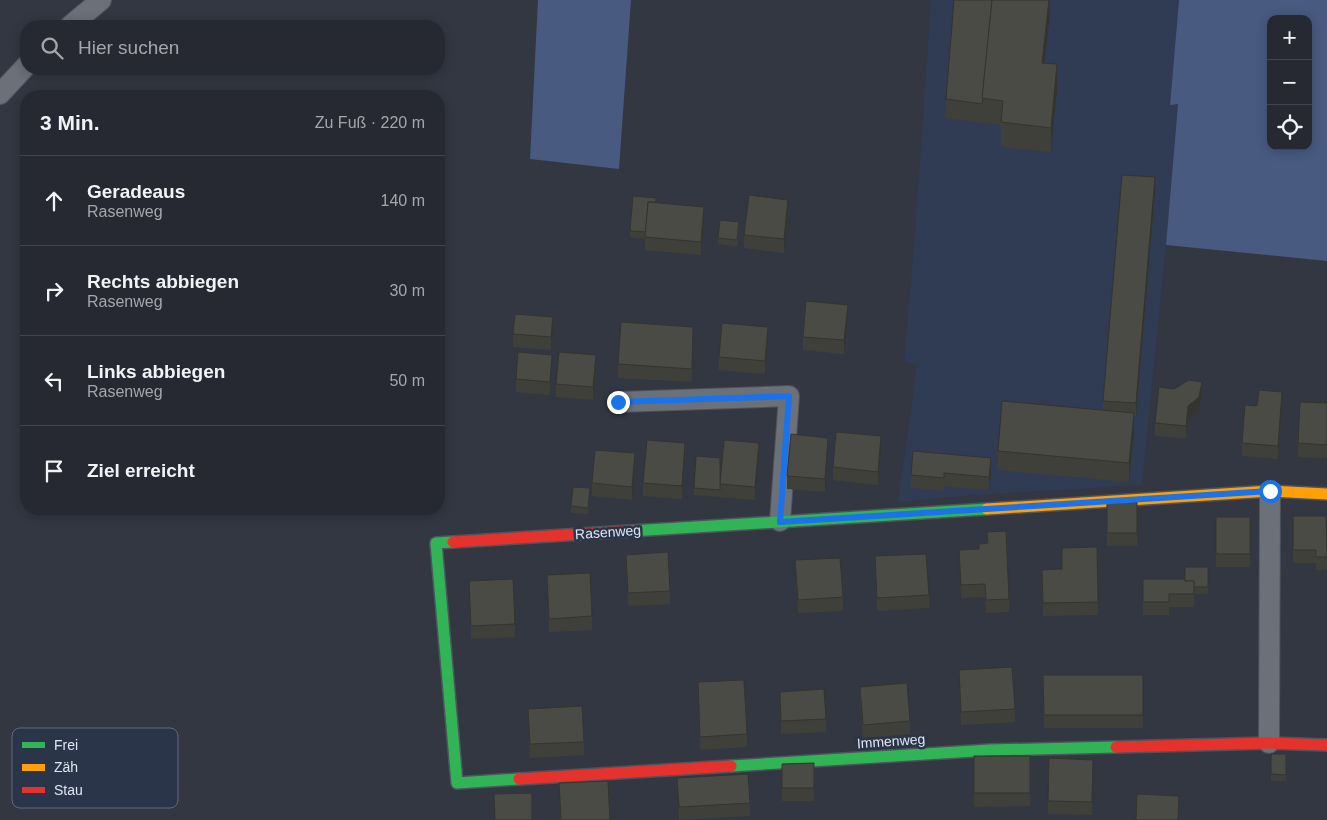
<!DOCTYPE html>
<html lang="de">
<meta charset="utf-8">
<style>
body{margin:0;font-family:Helvetica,sans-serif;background:#32353e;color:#f1f3f6}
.controls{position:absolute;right:15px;top:15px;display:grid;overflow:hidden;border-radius:10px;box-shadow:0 2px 12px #0003}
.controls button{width:45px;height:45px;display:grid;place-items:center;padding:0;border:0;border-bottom:1px solid #42454d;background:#262932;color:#f1f3f6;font:25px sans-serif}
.stop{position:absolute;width:15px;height:15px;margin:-11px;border:4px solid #1a73e8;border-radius:50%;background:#fff}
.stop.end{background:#1a73e8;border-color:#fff;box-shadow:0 1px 5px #0008}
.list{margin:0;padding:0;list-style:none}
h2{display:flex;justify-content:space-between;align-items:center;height:65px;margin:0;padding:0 20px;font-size:21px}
h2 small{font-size:16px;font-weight:400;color:#a4a6ac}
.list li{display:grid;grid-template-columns:32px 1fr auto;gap:15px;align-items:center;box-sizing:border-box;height:90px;padding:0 20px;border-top:1px solid #42454d}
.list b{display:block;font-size:19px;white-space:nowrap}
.list p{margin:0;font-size:16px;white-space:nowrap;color:#a4a6ac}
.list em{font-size:16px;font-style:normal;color:#a4a6ac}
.icon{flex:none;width:28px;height:28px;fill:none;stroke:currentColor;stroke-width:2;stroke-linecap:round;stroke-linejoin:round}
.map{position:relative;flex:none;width:1327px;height:820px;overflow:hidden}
.search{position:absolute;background:#262932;box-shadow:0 2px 12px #0003;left:20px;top:20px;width:425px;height:55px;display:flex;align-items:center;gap:12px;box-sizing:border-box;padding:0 18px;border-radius:20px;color:#a4a6ac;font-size:19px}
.panel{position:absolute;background:#262932;box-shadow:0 2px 12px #0003;left:20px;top:90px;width:425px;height:425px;border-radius:20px}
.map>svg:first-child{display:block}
.built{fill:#2f3c54}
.green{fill:#485a7f;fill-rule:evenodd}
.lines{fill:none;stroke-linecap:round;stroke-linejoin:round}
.street-casing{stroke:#4e535d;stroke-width:22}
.fast-casing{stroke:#4e535d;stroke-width:14}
.slow-casing{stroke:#4e535d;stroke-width:14}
.jam-casing{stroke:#4e535d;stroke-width:14}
.street{stroke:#6c7079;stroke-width:20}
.fast{stroke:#30b455;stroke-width:11}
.slow{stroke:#ff9f0a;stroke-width:11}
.jam{stroke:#e5322d;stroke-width:11}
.wall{fill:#40403b}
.shaded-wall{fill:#343430}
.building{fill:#4a4b45;stroke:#343430}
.route{stroke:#1a73e8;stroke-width:6}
.labels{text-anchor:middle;stroke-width:5;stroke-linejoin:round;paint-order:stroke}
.street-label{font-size:14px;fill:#dee5f2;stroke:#2b3549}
.key{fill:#2b3549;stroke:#616a7c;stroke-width:1}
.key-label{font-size:14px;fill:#dee5f2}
</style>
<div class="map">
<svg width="1327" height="820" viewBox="0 0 1327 820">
<rect width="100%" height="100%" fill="#323742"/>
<polygon class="built" points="931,0 1179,0 1170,104 1178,103 1166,245 1142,485 973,495 898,502 917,365 904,361 915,234"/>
<g class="green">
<polygon points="538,0 631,0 619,169 530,159"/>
<path d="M1179 0H1327V261L1166 245 1178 104 1170 105ZM1271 19H1308V146H1271Z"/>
</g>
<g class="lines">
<g class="street-casing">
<g id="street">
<polyline points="70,26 101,0"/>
<polyline points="0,94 26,66"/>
<polyline points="619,402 789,396 780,521"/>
<polyline points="1269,743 1270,491"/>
</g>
</g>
<g class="fast-casing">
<g id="fast">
<polyline points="631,531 987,509"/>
<polyline points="453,542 436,543 457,783 519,779"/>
<polyline points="731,766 990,750 1116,747"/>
</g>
</g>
<g class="slow-casing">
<polyline id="slow" points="987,509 1270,491 1327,494"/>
</g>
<g class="jam-casing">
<g id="jam">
<polyline points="453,542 631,531"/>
<polyline points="1116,747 1269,743 1327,745"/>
<polyline points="519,779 731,766"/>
</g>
</g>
<use href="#street" class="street"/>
<use href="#fast" class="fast"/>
<use href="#slow" class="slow"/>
<use href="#jam" class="jam"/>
</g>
<g class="wall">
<polygon points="1050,0 1050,12 1044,63 1057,89 1051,152 1001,147 1001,125 946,118 946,99"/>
<polygon points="1155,191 1136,416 1134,416 1134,432 1129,482 998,470 998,451 1103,410 1103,401"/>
<polygon points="656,202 704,220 701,255 645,250 645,239 630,237 630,231"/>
<polygon points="788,213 784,253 744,248 744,235"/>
<polygon points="739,228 737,246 718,244 718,238"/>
<polygon points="848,318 844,354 803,350 803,337"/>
<polygon points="553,330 551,350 513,347 513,334"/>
<polygon points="693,340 692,382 618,378 618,364"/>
<polygon points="768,340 765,374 719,370 719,357"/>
<polygon points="552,368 550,395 516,392 516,379"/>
<polygon points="596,368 593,400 556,397 556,384"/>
<polygon points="1202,395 1199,411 1188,419 1186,439 1155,436 1155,423"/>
<polygon points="1327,403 1327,458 1298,457 1298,443"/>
<polygon points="1282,405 1278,459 1242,456 1242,443 1257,406"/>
<polygon points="881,449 878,485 833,480 833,467"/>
<polygon points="828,451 825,492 787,489 787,476"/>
<polygon points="685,456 682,499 643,496 643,483"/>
<polygon points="759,456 755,500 720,497 720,496 720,497 694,495 694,488 720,483"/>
<polygon points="635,466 632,500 592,496 592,483"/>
<polygon points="991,471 989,490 944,486 944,491 911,488 911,475"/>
<polygon points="590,495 588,514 571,513 571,506"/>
<polygon points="1137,502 1137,546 1107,546 1107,503"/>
<polygon points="1293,516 1327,530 1327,570 1316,570 1316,563 1293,563"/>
<rect x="1216" y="517" width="34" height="50"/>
<polygon points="987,532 1009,599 1009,612 986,613 985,597 961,598 959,550 979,549 987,543"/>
<polygon points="1097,547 1098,615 1043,616 1042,570 1062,569"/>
<polygon points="626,555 670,591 670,604 628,606"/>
<polygon points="875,556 929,595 929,608 877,611"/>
<polygon points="795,560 843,597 843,611 798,613"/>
<polygon points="1208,567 1208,594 1194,594 1194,607 1169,607 1169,615 1143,615 1143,579 1185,579"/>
<polygon points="547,575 592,616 592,630 549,632"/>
<polygon points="469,581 515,624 515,637 471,639"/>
<polygon points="959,670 1015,709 1015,722 961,725"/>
<polygon points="1143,675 1143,728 1044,728 1043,688"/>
<polygon points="698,682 747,734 747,747 700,750"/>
<polygon points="860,687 910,721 910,734 863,738 860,700"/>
<polygon points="780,692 826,719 826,732 781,734"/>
<polygon points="528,709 584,742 584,755 530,758"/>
<rect x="1271" y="754" width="15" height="27"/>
<polygon points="974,756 1030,793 1030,806 974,807"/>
<polygon points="1093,760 1092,815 1048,814 1048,801"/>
<polygon points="814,763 814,801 782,801 782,764"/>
<polygon points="677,778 750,803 750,816 679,820"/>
<polygon points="559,783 610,820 560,820"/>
</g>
<g class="shaded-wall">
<polygon points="1049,0 1050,0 1050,12 1042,87 1042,63"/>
<polygon points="1057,64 1057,89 1051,152 1051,128"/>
<polygon points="1155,177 1155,191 1136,416 1136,403"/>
<polygon points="788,200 788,213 784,253 784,239"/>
<polygon points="704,207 704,220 701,255 701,242"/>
<polygon points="848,305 848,318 844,354 844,340"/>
<polygon points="553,317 553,330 551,350 551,337"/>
<polygon points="693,327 693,340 692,382 692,369"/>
<polygon points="768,327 768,340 765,374 765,361"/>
<polygon points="552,355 552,368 550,395 550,382"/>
<polygon points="596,355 596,368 593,400 593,387"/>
<polygon points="1202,382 1202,395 1199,411 1188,419 1186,439 1186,426 1188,406"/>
<polygon points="1282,392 1282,405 1278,459 1278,446"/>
<polygon points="1134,413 1134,432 1129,482 1129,463"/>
<polygon points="881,436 881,449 878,485 878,472"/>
<polygon points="828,438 828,451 825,492 825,479"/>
<polygon points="685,443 685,456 682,499 682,486"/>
<polygon points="759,443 759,456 755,500 755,487"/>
<polygon points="635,453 635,466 632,500 632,487"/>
<polygon points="991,458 991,471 989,490 989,477"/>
</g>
<g class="building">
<polygon points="954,0 992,0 982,104 946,99"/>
<polygon points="992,0 1049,0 1042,63 1057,64 1051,128 1001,122 1003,101 982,98"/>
<polygon points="1122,175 1155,177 1136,403 1103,401"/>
<polygon points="749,195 788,200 784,239 744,235"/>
<polygon points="633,196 656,198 656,202 648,202 646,232 630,231"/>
<polygon points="648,202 704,207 701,242 645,237"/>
<polygon points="720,220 739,222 737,240 718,238"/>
<polygon points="806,301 848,305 844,340 803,337"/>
<polygon points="515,314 553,317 551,337 513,334"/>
<polygon points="621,322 693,327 692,369 618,364"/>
<polygon points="722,323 768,327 765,361 719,357"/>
<polygon points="518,352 552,355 550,382 516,379"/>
<polygon points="559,352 596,355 593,387 556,384"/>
<polygon points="1189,380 1202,382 1199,397 1188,406 1186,426 1155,423 1159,387 1174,389"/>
<polygon points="1259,390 1282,392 1278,446 1242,443 1245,405 1257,406"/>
<polygon points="1002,401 1134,413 1129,463 998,451"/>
<polygon points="1300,402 1327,403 1327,445 1298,443"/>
<polygon points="836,432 881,436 878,472 833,467"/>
<polygon points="791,434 828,438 825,479 787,476"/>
<polygon points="647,440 685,443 682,486 643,483"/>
<polygon points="724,440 759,443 755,487 720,484"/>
<polygon points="595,450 635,453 632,487 592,483"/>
<polygon points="913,451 991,458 989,477 944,473 944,478 911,475"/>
<polygon points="696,456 720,458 720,490 694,488"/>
<polygon points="573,487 590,488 588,508 571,506"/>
<polygon points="1137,502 1137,533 1107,533 1107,503"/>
<polygon points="1293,516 1326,516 1327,557 1316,557 1316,550 1293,550"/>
<rect x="1216" y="517" width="34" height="37"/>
<polygon points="1006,531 1009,599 986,600 985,584 961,585 959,550 979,549 979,544 988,543 987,532"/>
<polygon points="1097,547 1098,602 1043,603 1042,570 1062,569 1062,548"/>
<polygon points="668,552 670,591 628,593 626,555"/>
<polygon points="926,554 929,595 877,598 875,556"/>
<polygon points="840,558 843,597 798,600 795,560"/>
<polygon points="1185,567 1208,567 1208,587 1194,587 1194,581 1185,581"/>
<polygon points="590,573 592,616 549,619 547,575"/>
<polygon points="513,579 515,624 471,626 469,581"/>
<polygon points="1143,579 1185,579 1185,581 1194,581 1194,594 1169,594 1169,602 1143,602"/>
<polygon points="1012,667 1015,709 961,712 959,670"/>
<polygon points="1043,675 1143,675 1143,715 1044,715"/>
<polygon points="744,680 747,734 700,737 698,682"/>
<polygon points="907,683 910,721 863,725 860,687"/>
<polygon points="824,689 826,719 781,721 780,692"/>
<polygon points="582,706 584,742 530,744 528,709"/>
<polygon points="1271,754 1286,754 1286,775 1271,774"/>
<rect x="974" y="756" width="56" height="37"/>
<polygon points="1049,758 1093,760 1092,802 1048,801"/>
<polygon points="814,763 814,788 782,788 782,764"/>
<polygon points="748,774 750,803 679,807 677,778"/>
<polygon points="608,781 610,820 561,820 559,783"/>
<polygon points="532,793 532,820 495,820 494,794"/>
<polygon points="1137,794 1179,796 1178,820 1136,820"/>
</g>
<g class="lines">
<polyline class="route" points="618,402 789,396 780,522 1270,491"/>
</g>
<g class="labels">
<g class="street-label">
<text transform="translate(608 532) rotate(-4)" y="5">Rasenweg</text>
<text transform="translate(891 741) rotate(-4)" y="5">Immenweg</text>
</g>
</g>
<rect x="12" y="728" width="166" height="80" rx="8" class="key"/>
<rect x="22" y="742" width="23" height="6" fill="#30b455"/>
<rect x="22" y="764" width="23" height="7" fill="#ff9f0a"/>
<rect x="22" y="787" width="23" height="6" fill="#e5322d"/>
<g class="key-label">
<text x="54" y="750">Frei</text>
<text x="54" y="772">Zäh</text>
<text x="54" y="795">Stau</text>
</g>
</svg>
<div class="controls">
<button>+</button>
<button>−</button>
<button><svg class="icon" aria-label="locate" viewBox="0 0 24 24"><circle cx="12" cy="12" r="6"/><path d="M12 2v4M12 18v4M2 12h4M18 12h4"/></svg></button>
</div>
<div class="stop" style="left:1270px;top:491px"></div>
<div class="stop end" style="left:618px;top:402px"></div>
<div class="search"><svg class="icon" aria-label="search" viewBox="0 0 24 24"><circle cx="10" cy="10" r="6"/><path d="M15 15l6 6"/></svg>Hier suchen</div>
<section class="panel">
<h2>3 Min.<small>Zu Fuß · 220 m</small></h2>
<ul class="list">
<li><svg class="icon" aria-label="ahead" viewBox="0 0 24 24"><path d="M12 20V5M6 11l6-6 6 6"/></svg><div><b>Geradeaus</b><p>Rasenweg</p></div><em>140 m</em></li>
<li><svg class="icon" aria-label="right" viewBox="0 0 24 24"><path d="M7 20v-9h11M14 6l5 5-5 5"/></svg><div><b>Rechts abbiegen</b><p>Rasenweg</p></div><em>30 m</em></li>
<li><svg class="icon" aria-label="left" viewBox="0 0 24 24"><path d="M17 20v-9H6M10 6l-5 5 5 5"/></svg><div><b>Links abbiegen</b><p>Rasenweg</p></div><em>50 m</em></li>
<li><svg class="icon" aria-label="arrive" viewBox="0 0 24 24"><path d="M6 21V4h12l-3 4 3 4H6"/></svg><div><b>Ziel erreicht</b></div></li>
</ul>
</section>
</div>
